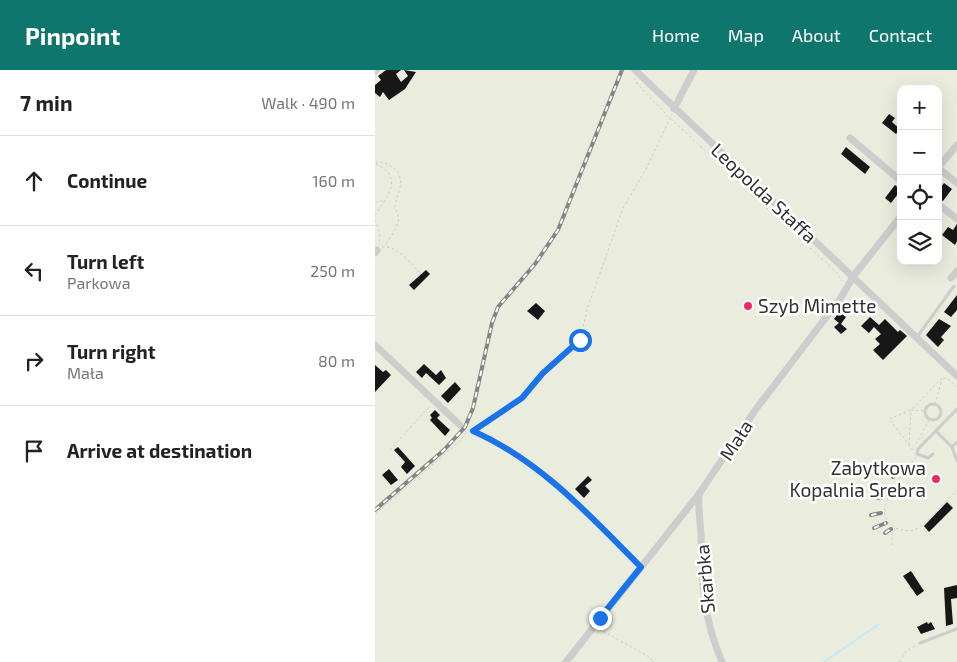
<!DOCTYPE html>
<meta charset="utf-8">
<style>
body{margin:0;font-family:"Exo 2",sans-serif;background:#f6f6f6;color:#222}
.controls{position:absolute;right:15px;top:15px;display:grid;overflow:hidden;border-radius:10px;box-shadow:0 5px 20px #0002}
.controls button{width:45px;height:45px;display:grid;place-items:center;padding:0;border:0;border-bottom:1px solid #e0e0e0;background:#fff;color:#222;font:25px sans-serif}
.stop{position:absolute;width:15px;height:15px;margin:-11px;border:4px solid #1a73e8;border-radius:50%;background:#fff}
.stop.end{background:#1a73e8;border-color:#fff;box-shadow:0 1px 5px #0008}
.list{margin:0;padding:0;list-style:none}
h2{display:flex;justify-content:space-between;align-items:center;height:65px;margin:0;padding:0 20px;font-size:21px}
h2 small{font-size:16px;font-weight:400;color:#767676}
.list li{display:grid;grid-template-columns:32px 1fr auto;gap:15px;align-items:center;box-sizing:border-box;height:90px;padding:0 20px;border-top:1px solid #e0e0e0}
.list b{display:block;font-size:19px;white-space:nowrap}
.list p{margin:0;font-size:16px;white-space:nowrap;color:#767676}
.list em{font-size:16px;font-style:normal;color:#767676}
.icon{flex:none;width:28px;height:28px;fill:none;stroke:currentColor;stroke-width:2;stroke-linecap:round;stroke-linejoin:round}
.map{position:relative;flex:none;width:582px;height:592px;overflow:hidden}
header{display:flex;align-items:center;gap:30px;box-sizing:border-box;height:70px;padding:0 25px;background:#0f766e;color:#fff}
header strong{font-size:24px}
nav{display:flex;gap:28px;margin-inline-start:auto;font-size:18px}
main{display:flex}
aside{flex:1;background:#fff}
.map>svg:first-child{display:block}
.green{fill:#eaeddd;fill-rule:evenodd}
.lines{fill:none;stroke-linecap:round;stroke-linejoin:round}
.stream{stroke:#c8e9ee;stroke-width:2}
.building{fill:#171717}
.path{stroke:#cdcdcd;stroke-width:1;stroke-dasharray:2.5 2.5;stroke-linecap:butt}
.lane{stroke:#cdcdcd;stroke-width:3}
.street{stroke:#cdcdcd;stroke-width:7}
.rail-casing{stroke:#858585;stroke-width:4}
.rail{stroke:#fff;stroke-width:2;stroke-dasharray:5.5;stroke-linecap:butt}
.route{stroke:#1a73e8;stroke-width:6}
.poi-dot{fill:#f0286a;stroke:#fff;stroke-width:2}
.labels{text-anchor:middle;stroke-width:5;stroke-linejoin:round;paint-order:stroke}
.street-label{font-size:19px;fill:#303030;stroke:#fff}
.poi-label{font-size:19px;fill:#303030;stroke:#fff;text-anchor:start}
</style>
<header>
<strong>Pinpoint</strong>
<nav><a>Home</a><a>Map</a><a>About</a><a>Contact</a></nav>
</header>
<main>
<aside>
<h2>7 min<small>Walk · 490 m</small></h2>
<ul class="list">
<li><svg class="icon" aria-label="ahead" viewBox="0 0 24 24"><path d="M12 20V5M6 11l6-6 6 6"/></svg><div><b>Continue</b></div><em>160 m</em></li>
<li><svg class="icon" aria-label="left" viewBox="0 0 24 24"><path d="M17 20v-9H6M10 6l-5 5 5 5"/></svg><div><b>Turn left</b><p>Parkowa</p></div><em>250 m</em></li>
<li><svg class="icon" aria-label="right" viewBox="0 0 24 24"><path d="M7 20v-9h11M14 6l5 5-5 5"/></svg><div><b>Turn right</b><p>Mała</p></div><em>80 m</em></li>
<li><svg class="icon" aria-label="arrive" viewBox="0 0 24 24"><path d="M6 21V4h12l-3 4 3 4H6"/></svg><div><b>Arrive at destination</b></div></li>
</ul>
</aside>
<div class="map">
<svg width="582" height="592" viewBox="0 0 582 592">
<rect width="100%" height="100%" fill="#fff"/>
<path class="green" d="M0 0H582V592H0ZM526 19H563V191H526Z"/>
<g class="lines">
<polyline class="stream" points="449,592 504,554"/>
</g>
<g class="building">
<polygon points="11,0 26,0 21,4 26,12 33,6 29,0 41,2 30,19 14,30 8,22 5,27 0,23 0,15 6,10 3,6"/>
<polygon points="514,44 520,48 517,52 525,59 521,64 507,53"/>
<polygon points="471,77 495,97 490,104 466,84"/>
<polygon points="569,113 577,119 568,131 563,129 563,121"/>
<polygon points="520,115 526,120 516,133 510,128"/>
<polygon points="582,154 582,171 580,175 567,165 573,157 578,160"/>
<polygon points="51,200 55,204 39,220 34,215"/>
<polygon points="582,225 582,240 576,247 569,242"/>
<polygon points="161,233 170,241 163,250 152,241"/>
<polygon points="464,242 471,247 466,254 472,259 466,264 459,257 464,253 459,249"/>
<polygon points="495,247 504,255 510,249 523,262 525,260 532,266 508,290 498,280 505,274 500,269 506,264 499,257 494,263 486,256"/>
<polygon points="564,249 576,256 566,267 569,270 563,277 551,265"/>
<polygon points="49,294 61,305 66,300 71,308 64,315 51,303 47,308 41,302"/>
<polygon points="0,295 8,302 11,300 16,305 0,322"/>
<polygon points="80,312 86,319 73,333 66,326"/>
<polygon points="60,340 65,345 62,348 75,360 70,366 55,350 57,348 55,345"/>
<polygon points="23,377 40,396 32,404 26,397 30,392 19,380"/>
<polygon points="14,399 23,410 16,415 7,405"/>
<polygon points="213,406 217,410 210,416 215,421 209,428 200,419"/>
<polygon points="572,432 578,438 554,462 549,456"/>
<polygon points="536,501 549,521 542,526 528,506"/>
<polygon points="582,515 582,528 576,529 578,554 571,556 569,518"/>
<polygon points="552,552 553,554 556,552 560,559 546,564 542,557"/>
</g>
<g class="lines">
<g class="path">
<polyline points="259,8 264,16 295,48 462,203 467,211"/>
<path d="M0 93C11 91 16 96 24 103L26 113 20 136 24 149 20 160 10 176"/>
<polyline points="0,132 9,131"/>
<path d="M0 145C12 127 30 108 1 94"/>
<polyline points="0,150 5,163 4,175"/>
<path d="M7 177C21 174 37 195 46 204"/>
<polyline points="568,308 573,309 582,317"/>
<polyline points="560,334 567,309"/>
<path d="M90 357C110 368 131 377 151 391 192 420 226 457 262 493"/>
<polyline points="98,361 147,328 169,303 205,270 212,240 248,138 271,99 297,44"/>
<polyline points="541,374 555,348"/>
<polyline points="534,375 536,340 551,341"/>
<polyline points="15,380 55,336"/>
<polyline points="538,380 514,349 536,340 567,308"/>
<path d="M541 387C531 402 490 444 521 458 527 461 537 462 543 458 558 449 568 431 582 421"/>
<polyline points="0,444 85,371 94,359"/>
<polyline points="517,475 517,465 520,458"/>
<polyline points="224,559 276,588 278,592"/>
<polyline points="525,592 531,581 542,575"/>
</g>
<g class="lane">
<polyline points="542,267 579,216"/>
<circle cx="558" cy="342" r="8"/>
<polyline points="561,361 577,377 582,391"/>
<polyline points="577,377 582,372"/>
<polyline points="558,384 553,388 542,384 543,379 582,339"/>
<polyline points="545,573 582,559"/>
</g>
<g class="street">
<polyline points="260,0 582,306"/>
<polyline points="0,1 1,0"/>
<polyline points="299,39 319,0"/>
<polyline points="475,68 526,111"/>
<polyline points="563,98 582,75"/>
<polyline points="563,98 582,113"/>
<polyline points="563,134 582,149"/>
<polyline points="0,183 2,180"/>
<polyline points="576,208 582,201"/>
<polyline points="0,275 85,355"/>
<path d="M324 424C323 437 325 450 326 463 327 514 327 544 347 592"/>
<polyline points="191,592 324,424 381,339 465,229 480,204 526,146"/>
</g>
<g class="rail-casing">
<g id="rail">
<polyline points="518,407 520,405"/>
<polyline points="497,427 506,428"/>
<polyline points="0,440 69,380 90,357 98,338 117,253 123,237 160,194 183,160 247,0"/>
<polyline points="496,445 506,443"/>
<polyline points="499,458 511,453"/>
<polyline points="510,463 516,459"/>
</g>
</g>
<use href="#rail" class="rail"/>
</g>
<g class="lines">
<path class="route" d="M205 270 168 303 147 328 98 361C166 391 215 446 266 497L225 548"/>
</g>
<g class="poi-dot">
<circle cx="373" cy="236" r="5"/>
<circle cx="561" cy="409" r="5"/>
</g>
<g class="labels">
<g class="street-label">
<text transform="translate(389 123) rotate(43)" y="7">Leopolda Staffa</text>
<text transform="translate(361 370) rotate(-57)" y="7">Mała</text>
<text transform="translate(330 509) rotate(-95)" y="7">Skarbka</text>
</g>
<g class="poi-label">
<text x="383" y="243">Szyb Mimette</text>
<text x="551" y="405" text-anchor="end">Zabytkowa<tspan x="551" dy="22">Kopalnia Srebra</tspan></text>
</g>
</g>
</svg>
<div class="controls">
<button>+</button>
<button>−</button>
<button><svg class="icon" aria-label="locate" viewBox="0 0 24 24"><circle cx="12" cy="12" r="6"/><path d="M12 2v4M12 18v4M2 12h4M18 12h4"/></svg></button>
<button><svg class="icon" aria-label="layers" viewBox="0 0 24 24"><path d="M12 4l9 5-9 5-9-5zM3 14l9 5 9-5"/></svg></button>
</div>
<div class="stop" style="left:205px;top:270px"></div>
<div class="stop end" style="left:225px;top:548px"></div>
</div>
</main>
